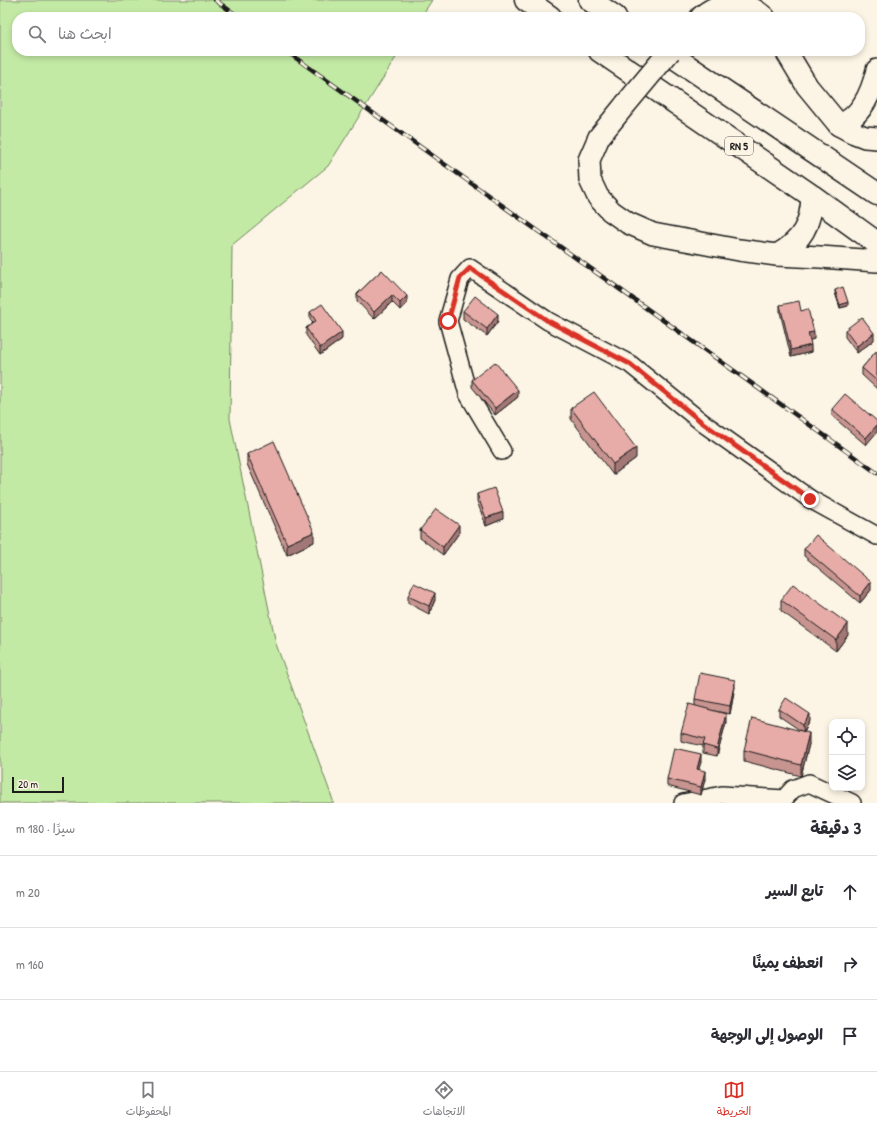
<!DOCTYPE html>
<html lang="ar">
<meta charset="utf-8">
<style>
body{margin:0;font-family:"Patrick Hand","Playpen Sans Arabic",sans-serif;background:#f2f2f3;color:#2b2b33;direction:rtl}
.controls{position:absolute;right:12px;bottom:12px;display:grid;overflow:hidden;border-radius:8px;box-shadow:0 2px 6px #0003}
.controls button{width:36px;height:36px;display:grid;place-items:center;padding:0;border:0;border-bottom:1px solid #e1e1e2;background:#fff;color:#2b2b33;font:20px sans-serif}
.scale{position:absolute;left:12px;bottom:10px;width:52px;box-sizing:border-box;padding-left:4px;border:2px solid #1c1c1c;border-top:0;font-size:11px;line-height:14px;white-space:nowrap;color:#1c1c1c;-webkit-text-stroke:3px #fcf5e5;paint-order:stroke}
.stop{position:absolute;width:12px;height:12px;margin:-9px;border:3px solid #d93025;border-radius:50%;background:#fff}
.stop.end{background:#d93025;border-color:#fff;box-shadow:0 1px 4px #0008}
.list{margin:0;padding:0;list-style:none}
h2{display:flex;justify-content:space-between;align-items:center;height:52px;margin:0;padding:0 16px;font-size:17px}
h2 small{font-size:13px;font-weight:400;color:#7c7c81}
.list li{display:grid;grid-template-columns:26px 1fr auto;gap:12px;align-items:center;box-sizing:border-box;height:72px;padding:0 16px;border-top:1px solid #e1e1e2}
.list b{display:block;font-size:15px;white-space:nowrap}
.list em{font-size:13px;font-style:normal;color:#7c7c81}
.icon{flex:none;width:22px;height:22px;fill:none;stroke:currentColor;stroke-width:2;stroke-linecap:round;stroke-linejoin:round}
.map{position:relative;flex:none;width:877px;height:803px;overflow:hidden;direction:ltr}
.search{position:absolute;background:#fff;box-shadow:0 2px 6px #0003;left:12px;right:12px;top:12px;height:44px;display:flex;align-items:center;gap:10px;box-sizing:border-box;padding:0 14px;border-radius:16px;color:#7c7c81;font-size:15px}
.sheet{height:268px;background:#fff}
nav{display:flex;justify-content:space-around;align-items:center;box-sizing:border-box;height:56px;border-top:1px solid #e1e1e2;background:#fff;font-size:11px;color:#7c7c81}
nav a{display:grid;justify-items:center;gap:2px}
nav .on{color:#d93025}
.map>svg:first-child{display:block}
.green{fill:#c3eaa5;stroke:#708360}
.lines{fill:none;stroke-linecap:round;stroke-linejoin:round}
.minor-casing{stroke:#1c1c1c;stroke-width:20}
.major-casing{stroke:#1c1c1c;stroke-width:24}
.highway-casing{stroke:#1c1c1c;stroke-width:25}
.minor{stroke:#fcf5e5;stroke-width:17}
.major{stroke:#fcf5e5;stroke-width:21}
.highway{stroke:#fcf5e5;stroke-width:22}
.rail-casing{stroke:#1c1c1c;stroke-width:4.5}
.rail{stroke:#fcf5e5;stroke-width:3;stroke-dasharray:9;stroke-linecap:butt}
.major-bridge-casing{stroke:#1c1c1c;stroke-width:24;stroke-linecap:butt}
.major-bridge{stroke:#fcf5e5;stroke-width:21}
.wall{fill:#c79490;stroke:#1c1c1c}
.shaded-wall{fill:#a27876;stroke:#1c1c1c}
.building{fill:#e7aca8;stroke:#1c1c1c}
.route{stroke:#d93025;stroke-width:5}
.labels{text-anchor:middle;stroke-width:4;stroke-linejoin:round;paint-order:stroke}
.shield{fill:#fcf5e5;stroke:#5f5d58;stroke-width:1}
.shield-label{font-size:11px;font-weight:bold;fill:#1c1c1c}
</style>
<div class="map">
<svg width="877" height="803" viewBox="0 0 877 803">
<rect width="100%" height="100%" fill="#fcf5e5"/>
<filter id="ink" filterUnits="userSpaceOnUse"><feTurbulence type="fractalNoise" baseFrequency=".025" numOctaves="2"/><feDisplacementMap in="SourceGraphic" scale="8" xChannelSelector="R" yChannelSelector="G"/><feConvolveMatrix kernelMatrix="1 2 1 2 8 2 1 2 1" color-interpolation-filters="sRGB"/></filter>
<g filter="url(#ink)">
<polygon class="green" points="0,0 432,0 421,17 17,17 17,51 400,51 328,166 232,245 230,419 276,644 334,803 0,803"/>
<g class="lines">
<g class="minor-casing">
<g id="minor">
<polyline points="502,451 468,394 448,321 460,279 470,268 548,321 630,364 703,423 810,499 877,536"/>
<polyline points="683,803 722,795 784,799 793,789 809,783 852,803"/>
</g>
</g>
<g class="major-casing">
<g id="major">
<path d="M701 17C720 0 746 0 764 17"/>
<polyline points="786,51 807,86 839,125 852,132 865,137 877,138"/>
<polyline points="625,105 599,137 589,160 590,180 598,197 611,211 628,223 653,234 739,250 777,255 820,257 877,261"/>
<path d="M839 125C862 117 872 91 877 70"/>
<path d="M777 255C802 241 811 225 812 196"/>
</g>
</g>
<g class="highway-casing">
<g id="highway">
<polyline points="526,0 550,17"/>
<polyline points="590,0 615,17"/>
<polyline points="600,51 812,196 877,243"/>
<polyline points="665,51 877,194"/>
</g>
</g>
<use href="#minor" class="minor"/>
<use href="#major" class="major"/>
<use href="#highway" class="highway"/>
<g class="rail-casing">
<g id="rail">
<polyline points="215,0 239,17"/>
<polyline points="286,51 877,473"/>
</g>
</g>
<use href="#rail" class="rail"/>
<g class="major-bridge-casing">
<polyline id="major-bridge" points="625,105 670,51"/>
</g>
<use href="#major-bridge" class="major-bridge"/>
</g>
<g class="wall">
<polygon points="382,270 407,304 400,310 392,302 374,319 357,301 357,294"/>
<polygon points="835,290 848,306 840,308 835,293"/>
<polygon points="780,305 801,311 814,339 810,340 811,352 791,357 780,312"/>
<polygon points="463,311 498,321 487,336 463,319"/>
<polygon points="310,312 342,339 320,355 306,335 306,328 313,323 310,320"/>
<polygon points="845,330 874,340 857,353 845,337"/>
<polygon points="877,350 877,389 862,375 862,368"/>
<polygon points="472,380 518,397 495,415 472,387"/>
<polygon points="571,408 636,458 613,475 571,419"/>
<polygon points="832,409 877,421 866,445 832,416"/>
<polygon points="247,454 314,542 287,555 247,464"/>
<polygon points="477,494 503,519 486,526 477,501"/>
<polygon points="420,530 459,533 443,555 420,538"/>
<polygon points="804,549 871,590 860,603 804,556"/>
<polygon points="408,596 435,600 429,614 408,603"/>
<polygon points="781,600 848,635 836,651 781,611"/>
<polygon points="735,687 730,714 704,709 726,722 717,756 703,753 703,746 681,741 681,733 695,706 695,699"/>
<polygon points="779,709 810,721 804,732 809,744 801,776 744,761 744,750 801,731 779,716"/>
<polygon points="701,762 698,769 705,779 701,795 667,786 667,779"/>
</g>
<g class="shaded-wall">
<polygon points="392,295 392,302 374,319 374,312"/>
<polygon points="407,296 407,304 400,310 400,303"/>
<polygon points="848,302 848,306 840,308 840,305"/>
<polygon points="498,314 498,321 487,336 487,329"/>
<polygon points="342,332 342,339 320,355 320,348"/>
<polygon points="814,332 814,339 808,341 808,333"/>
<polygon points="874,333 874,340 857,353 857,346"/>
<polygon points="811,345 811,352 791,357 791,350"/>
<polygon points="518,390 518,397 495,415 495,408"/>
<polygon points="877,425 877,432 866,445 866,438"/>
<polygon points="636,448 636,458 613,475 613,464"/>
<polygon points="503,512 503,519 486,526 486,518"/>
<polygon points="459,525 459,533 443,555 443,547"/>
<polygon points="314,532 314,542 287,555 287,544"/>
<polygon points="871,582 871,590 860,603 860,596"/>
<polygon points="435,593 435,600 429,614 429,606"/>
<polygon points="848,624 848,635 836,651 836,640"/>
<polygon points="735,680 735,687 730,714 730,706"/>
<polygon points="726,714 726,722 717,756 717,749"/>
<polygon points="810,714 810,721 803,732 803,725"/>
<polygon points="809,733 809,744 801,776 801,765"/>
<polygon points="701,754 701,762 697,776 697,769"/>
<polygon points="705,771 705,779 701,795 701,787"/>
</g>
<g class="building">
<polygon points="382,270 407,296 400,303 392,295 374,312 357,294"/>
<polygon points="843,287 848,302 840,305 835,290"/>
<polygon points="475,296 498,314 487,329 463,311"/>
<polygon points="799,301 801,311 808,309 814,332 808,333 811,345 791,350 780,305"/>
<polygon points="322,304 342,332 320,348 306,328 316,321 310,312"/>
<polygon points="862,317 874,333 857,346 845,330"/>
<polygon points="877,350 877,381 862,368"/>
<polygon points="495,362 518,390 495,408 472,380"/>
<polygon points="594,392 636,448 613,464 571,408"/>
<polygon points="845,394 877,421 877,425 866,438 832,409"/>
<polygon points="274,441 314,532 287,544 247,454"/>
<polygon points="494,488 503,512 486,518 477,494"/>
<polygon points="436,509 459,525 443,547 420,530"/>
<polygon points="816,535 871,582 860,596 804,549"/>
<polygon points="414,583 435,593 429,606 408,596"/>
<polygon points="793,584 848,624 836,640 781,600"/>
<polygon points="700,673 735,680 730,706 695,699"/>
<polygon points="786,698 810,714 803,725 779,709"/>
<polygon points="689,704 726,714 717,749 703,745 705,739 681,733"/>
<polygon points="752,718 809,733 801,765 744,750"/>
<polygon points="674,748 701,754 697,769 705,771 701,787 667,779"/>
</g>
</g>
<g class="lines" filter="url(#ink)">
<polyline class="route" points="448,321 460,278 470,268 548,321 630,364 703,423 810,499"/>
</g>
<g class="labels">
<rect class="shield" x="725" y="137" width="28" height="18" rx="3"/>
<g class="shield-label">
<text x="739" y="150">RN 5</text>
</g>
</g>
</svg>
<div class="controls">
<button><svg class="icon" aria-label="locate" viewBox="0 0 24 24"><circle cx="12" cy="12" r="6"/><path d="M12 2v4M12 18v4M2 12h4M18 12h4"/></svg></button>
<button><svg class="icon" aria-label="layers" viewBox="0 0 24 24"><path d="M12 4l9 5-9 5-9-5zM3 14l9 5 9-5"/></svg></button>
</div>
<div class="scale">20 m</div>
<div class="stop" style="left:448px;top:321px"></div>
<div class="stop end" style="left:810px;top:499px"></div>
<div class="search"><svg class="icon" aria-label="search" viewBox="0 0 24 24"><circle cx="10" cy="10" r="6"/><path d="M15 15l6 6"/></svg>ابحث هنا</div>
</div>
<section class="sheet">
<h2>3 دقيقة<small>سيرًا · 180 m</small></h2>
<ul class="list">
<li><svg class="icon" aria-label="ahead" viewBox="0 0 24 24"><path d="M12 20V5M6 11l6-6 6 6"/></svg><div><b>تابع السير</b></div><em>20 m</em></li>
<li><svg class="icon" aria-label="right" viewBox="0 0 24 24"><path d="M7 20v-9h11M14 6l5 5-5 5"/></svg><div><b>انعطف يمينًا</b></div><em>160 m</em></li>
<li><svg class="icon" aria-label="arrive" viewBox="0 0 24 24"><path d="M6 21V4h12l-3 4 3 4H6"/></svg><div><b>الوصول إلى الوجهة</b></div></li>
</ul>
</section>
<nav>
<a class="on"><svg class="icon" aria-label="map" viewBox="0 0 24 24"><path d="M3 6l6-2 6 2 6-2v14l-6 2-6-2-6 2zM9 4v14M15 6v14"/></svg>الخريطة</a>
<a><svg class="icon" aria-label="directions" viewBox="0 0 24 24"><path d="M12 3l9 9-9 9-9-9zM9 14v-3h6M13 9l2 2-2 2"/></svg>الاتجاهات</a>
<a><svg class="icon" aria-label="saved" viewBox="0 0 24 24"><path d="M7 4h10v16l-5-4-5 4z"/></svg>المحفوظات</a>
</nav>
